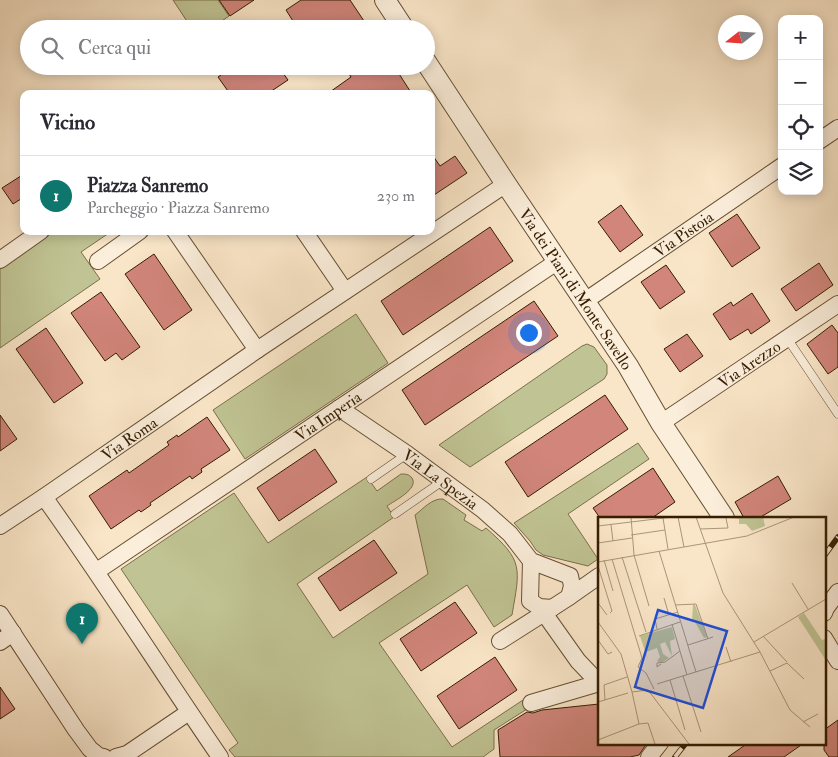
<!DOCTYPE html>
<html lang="it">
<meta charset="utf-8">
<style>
body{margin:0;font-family:"IM FELL Double Pica",serif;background:#f7f7f7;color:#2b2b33}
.controls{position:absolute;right:15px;top:15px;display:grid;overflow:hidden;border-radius:10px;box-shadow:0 2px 12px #0003}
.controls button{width:45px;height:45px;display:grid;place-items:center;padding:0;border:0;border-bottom:1px solid #e1e1e2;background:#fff;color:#2b2b33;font:25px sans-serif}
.compass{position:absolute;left:718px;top:15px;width:45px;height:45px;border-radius:50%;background:#fff;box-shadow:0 2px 12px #0003;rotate:253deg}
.you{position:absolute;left:528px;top:332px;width:18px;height:18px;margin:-12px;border:4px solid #fff;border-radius:50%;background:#1a73e8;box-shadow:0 0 0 8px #1a73e833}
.badge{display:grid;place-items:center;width:32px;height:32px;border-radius:50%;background:#0f766e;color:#fff;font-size:16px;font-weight:700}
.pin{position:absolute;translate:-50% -41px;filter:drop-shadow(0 1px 2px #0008)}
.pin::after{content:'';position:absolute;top:26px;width:18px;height:15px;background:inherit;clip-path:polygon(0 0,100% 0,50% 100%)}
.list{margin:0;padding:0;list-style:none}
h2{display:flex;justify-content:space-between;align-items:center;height:65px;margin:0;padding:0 20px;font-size:21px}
h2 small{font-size:16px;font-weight:400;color:#7c7c81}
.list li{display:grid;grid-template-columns:32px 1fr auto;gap:15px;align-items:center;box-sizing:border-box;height:80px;padding:0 20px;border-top:1px solid #e1e1e2}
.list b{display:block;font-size:19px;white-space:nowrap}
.list p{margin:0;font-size:16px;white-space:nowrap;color:#7c7c81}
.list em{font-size:16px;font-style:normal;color:#7c7c81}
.icon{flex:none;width:28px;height:28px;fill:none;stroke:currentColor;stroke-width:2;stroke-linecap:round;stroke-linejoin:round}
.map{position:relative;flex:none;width:838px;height:757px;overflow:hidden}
.search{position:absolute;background:#fff;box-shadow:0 2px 12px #0003;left:20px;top:20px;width:415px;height:55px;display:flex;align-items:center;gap:12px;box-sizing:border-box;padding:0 18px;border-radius:28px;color:#7c7c81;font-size:19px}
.panel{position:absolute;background:#fff;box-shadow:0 2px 12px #0003;left:20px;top:90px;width:415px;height:145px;border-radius:10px}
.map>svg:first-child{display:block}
.green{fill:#c0c393;stroke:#7a704a}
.building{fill:#d1857b;stroke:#351d00}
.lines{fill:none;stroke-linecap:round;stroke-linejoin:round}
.service-casing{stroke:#664f32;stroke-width:9}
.minor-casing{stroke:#664f32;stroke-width:18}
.tertiary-casing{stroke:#664f32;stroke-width:22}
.service{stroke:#fbeedb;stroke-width:8}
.minor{stroke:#fbeedb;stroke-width:16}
.tertiary{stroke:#fbeedb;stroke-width:20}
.rail-casing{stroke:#351d00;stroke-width:5.5}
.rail{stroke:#fbeedb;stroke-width:4;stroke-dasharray:11;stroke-linecap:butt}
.labels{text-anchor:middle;stroke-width:4;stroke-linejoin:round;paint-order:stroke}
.street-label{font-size:16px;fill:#351d00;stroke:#fbeedb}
.inset-road{fill:none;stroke:#ab9577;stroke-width:1}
.view{fill:#1d4ed8;fill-opacity:0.15;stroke:#1d4ed8;stroke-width:2.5}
.inset-edge{fill:none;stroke:#351d00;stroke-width:2.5}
</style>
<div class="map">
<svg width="838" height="757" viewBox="0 0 838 757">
<rect width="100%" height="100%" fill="#f9e5c7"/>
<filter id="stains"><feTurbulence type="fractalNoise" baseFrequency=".004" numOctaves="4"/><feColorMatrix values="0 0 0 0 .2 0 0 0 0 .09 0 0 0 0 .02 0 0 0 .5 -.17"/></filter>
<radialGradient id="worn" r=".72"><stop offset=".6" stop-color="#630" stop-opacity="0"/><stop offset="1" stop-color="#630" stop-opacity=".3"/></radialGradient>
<g class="green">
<polygon points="173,0 218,0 229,16 210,29 192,29"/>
<polygon points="54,231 112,231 81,252 100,279 0,348 0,269"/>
<polygon points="356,314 388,363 245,459 213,410"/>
<polygon points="587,344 594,347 607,365 607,374 604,379 470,467 439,445 582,346"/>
<polygon points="638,443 649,459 568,514 598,559 588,566 543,555 536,550 530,541 514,523"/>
<path d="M401 474C405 474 409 474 412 478 419 489 394 501 387 506L394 517 297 584 333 638 428 574 415 515C423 509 432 498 443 499L466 515 464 520 482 531 486 528C524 561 520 568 512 615L494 627 467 585 379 643 452 747 523 700 527 709 494 730V749L483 757H235L229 750 238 743 121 569 234 493 268 543 367 477 377 491Z"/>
</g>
<g class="building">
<polygon points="219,0 254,0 230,16"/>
<polygon points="301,0 350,0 364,21 352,29 298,29 286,10"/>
<polygon points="215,66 278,66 288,80 267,94 230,94 218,77 221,75"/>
<polygon points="361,66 394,66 412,94 327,94 351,77 349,74"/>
<polygon points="431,153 440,166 455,156 467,173 431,197"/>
<polygon points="24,174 24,197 13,204 2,188"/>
<polygon points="621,205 643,235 620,252 598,222"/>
<polygon points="737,214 760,248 732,267 709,233"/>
<polygon points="490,227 513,261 403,335 381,301"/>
<polygon points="154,254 192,310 164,330 125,274"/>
<polygon points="819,263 833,285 796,311 781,289"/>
<polygon points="666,265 685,292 660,309 641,282"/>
<polygon points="101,292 140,347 122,360 116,353 105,361 71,313"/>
<polygon points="752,293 770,321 751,334 748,329 730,340 713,314 731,302 733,306"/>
<polygon points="534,301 558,336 425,425 402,390"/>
<polygon points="832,325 838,333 838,367 828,374 807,344"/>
<polygon points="46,328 83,383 54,403 16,349"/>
<polygon points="687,334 703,356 680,372 664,349"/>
<polygon points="605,395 628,429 528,497 505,462"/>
<polygon points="0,415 17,439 0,451"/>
<polygon points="207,417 230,450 201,469 202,472 192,479 190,476 150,503 151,505 141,512 139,510 111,529 89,496 127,470 129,473 169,445 167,442 177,435 178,437"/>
<polygon points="315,449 337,482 279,521 257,488"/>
<polygon points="653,468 675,502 652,518 600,518 593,508"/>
<polygon points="778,476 791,499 759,518 744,518 735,502"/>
<polygon points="374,540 397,573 340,611 318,578"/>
<polygon points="455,602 477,633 421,671 400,639"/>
<polygon points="495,657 517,690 459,729 437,696"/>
<polygon points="0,687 15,709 0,719"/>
<polygon points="599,704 599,743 647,743 639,755 630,757 500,757 498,730 527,712 533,713 542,710"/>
<polygon points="838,720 838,757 829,757 824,750 824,730"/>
<polygon points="748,743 804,743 784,757 728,757"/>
</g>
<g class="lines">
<g class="service-casing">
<g id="service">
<polyline points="787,338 838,414"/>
<polyline points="371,479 407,454"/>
<polyline points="395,514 444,480"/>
</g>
</g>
<g class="minor-casing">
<g id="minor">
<polyline points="819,141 838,128"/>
<polyline points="175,231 257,350"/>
<polyline points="304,231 345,291"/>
<polyline points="0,260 41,231"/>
<polyline points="98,261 140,231"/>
<path id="s1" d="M585 301 782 166"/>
<path id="s2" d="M339 408 407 454 483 510 510 534 531 561 570 576 572 586 569 597 552 608 539 607 530 601 531 561"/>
<path id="s3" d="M661 423 838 304"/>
<path d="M44 497C105 582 161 671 220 757"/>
<path id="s4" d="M0 526 44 497 257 350 506 184"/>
<path id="s5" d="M97 571 558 261"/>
<polyline points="569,597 599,576"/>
<polyline points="544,613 578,661 599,683"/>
<polyline points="824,613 826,608 838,592"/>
<polyline points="0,614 76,730 90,749 99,756 104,757"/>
<polyline points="824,638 838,661"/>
<polyline points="500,641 552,608"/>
<polyline points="0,642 13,633"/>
<polyline points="531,703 599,683"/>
<polyline points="116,757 127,754 189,712"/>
<polyline points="649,757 660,743"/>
</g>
</g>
<g class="tertiary-casing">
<g id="tertiary">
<polyline points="385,0 404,29"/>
<path id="s6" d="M426 62 506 184 628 366 661 423 724 518"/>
</g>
</g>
<use href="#service" class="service"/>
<use href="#minor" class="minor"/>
<use href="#tertiary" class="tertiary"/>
<g class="rail-casing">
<g id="rail">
<polyline points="824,556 838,537"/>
<polyline points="675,757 686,743"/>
</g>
</g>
<use href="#rail" class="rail"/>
</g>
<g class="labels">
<g class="street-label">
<text dy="6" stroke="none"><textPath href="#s1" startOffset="119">Via Pistoia</textPath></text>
<text dy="6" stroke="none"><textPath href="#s6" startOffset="272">Via dei Piani di Monte Savello</textPath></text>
<text dy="6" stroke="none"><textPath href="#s3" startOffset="106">Via Arezzo</textPath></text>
<text dy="6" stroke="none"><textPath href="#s5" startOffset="278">Via Imperia</textPath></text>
<text dy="6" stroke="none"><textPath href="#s4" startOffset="156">Via Roma</textPath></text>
<text dy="6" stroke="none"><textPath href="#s2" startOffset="124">Via La Spezia</textPath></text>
</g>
</g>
<g transform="translate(598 517)">
<rect width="228" height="228" fill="#f9e5c7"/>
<path d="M141 0H165L167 9 154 14 148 7H141ZM95 87 97 88 109 120 106 121 97 105H94ZM206 96 224 123 227 122V142L200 100ZM74 110 77 122 72 124 74 139 67 125 62 127 65 137 71 141 63 146 59 144 62 140 59 131 48 135 50 143 42 119Z" fill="#c0c393"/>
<path class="inset-road" d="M33 0 36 38M80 0 86 30M98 0 125 76 162 135 192 193 212 210M121 0 141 1M65 1 70 32M13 8 15 24M0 9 74 0M102 12 130 11 128 1M33 18 67 13M0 26 34 21M61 34 98 155M36 38 51 89M24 40 48 115M14 42 44 141 40 150 48 156 56 172M6 43 15 74M0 45 149 19 196 0M0 49 14 94 12 96M194 66 210 92M66 81 71 98M0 86 9 98M77 88 98 87 110 122M0 105 23 137 34 175M74 107 89 158M59 112 57 102 80 95M41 119 82 105M165 119 189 145M0 123 10 137 14 135M156 125 228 82M90 128 115 120M128 130 133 145M63 147 59 150V146L67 145 82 134M172 154 189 146 206 162M85 159 103 215M72 163 87 213M59 167 162 135M7 183 6 168 29 160M0 185 30 176M205 205 220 197M0 223 41 207M57 227 50 206 41 207 34 175 50 173 91 227"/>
<path class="view" d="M60 93 129 114 105 191 37 170Z"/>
<rect width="228" height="228" class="inset-edge"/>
</g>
<rect width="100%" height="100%" filter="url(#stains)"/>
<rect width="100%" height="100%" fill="url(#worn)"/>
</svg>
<div class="controls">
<button>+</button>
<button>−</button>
<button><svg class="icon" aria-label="locate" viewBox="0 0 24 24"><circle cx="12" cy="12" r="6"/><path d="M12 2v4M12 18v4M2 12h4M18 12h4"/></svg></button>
<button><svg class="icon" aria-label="layers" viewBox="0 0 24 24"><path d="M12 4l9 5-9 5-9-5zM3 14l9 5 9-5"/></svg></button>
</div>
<svg class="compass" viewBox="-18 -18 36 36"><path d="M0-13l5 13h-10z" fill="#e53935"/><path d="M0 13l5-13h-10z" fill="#7c7c81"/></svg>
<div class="you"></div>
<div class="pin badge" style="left:82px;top:644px">1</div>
<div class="search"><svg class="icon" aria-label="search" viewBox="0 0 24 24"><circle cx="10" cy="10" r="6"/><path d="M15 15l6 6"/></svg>Cerca qui</div>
<section class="panel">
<h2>Vicino<small></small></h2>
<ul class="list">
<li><span class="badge">1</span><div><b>Piazza Sanremo</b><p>Parcheggio · Piazza Sanremo</p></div><em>230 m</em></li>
</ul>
</section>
</div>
